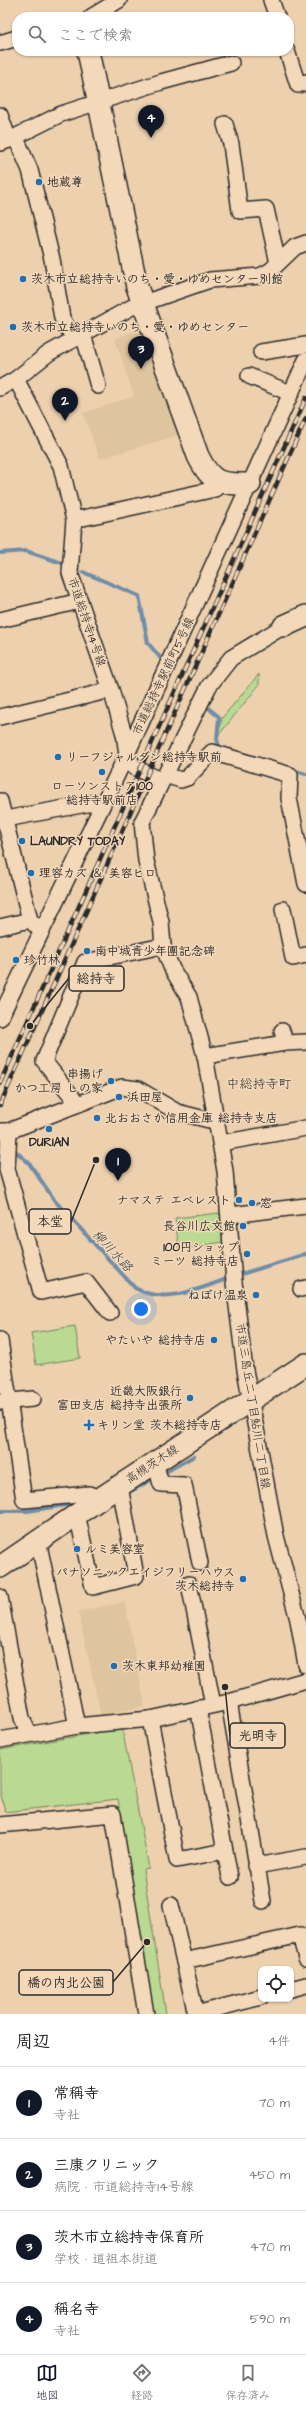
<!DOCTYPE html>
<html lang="ja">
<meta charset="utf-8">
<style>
body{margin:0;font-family:"Architects Daughter","Klee One",sans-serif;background:#f2f2f2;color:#202124}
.controls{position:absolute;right:12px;bottom:12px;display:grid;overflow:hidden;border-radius:8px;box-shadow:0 1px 3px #0004}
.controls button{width:36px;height:36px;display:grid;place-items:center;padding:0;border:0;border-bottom:1px solid #e0e0e0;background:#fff;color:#202124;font:20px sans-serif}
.you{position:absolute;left:141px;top:1309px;width:14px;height:14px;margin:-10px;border:3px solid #fff;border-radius:50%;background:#1a73e8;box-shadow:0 0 0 6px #1a73e833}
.badge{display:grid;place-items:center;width:26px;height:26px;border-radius:50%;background:#111827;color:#fff;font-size:13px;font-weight:700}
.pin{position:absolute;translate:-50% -33px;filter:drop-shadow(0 1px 2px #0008)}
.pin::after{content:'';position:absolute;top:21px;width:14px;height:12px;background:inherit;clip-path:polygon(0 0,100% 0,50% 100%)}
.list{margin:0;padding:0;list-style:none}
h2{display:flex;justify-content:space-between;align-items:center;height:52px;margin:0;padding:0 16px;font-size:17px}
h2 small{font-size:13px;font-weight:400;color:#757577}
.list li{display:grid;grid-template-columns:26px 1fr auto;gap:12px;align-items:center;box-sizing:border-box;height:72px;padding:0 16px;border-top:1px solid #e0e0e0}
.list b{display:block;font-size:15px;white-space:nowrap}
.list p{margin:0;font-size:13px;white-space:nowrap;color:#757577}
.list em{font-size:13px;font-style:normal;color:#757577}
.icon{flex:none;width:22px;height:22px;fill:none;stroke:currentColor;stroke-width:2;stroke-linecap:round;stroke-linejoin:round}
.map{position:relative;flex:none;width:306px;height:2014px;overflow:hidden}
.search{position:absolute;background:#fff;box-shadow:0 1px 3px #0004;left:12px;right:12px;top:12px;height:44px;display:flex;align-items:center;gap:10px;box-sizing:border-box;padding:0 14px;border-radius:16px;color:#757577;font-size:15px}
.sheet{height:340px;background:#fff}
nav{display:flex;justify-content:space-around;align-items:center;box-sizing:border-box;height:56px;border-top:1px solid #e0e0e0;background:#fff;font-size:11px;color:#757577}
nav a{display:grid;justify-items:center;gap:2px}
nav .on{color:#111827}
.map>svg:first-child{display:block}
.built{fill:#dec49f}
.green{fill:#bad992;stroke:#72825e}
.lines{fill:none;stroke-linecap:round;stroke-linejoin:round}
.stream{stroke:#6f8da7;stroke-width:4}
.street-casing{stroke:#2b2b2b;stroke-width:18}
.secondary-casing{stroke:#2b2b2b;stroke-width:24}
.street{stroke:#f4d8ba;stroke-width:15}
.secondary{stroke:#f4d8ba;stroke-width:21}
.rail-casing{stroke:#2b2b2b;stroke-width:4.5}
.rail{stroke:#f4d8ba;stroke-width:3;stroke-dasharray:9;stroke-linecap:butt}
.poi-dot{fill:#1f6fb2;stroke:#f4d8ba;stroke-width:1.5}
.labels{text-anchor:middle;stroke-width:3;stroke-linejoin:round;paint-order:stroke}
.poi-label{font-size:12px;font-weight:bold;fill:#2b2b2b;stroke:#f4d8ba;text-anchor:start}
.street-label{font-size:12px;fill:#2b2b2b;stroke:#f4d8ba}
.neighbourhood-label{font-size:13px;fill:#2b2b2b;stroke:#f4d8ba}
.water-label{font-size:13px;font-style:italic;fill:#3c444a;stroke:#f4d8ba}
.leader{fill:none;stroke:#2b2b2b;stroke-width:1.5}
.callout-dot{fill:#2b2b2b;stroke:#f4d8ba;stroke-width:1.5}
.callout{fill:#f4d8ba;stroke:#2b2b2b;stroke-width:1.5}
.callout-label{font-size:13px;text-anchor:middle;font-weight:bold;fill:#2b2b2b}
</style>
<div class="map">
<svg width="306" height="2014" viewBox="0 0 306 2014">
<rect width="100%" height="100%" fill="#edd1af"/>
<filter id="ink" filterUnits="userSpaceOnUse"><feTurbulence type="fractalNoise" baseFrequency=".025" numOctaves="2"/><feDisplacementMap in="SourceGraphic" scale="8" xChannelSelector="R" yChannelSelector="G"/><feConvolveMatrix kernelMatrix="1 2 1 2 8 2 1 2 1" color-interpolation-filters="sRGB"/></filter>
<g filter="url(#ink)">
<g class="built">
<polygon points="143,327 178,435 100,459 83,413 134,396 115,339"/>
<polygon points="125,1602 145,1706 101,1715 78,1611"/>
</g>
<g class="green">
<polygon points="259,674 259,685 218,736 222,718"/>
<polygon points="219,1213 224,1221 227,1241 179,1250 175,1218"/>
<polygon points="75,1326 80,1358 36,1365 31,1333"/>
<polygon points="122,1728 149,1868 143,1869 166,2014 150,2014 118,1799 5,1812 0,1790 0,1750"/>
</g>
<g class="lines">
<g class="stream">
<polyline points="0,553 26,551 62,563"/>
<polyline points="83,572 139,596 148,643 162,660"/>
<polyline points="206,706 219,717 217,739 220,750"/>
<polyline points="292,770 306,774"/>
<path d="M14 1150 29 1163 55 1201 135 1288C164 1305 200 1289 229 1278"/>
<polyline points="238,1275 306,1254"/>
<polyline points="162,1474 194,1456"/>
<polyline points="131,1491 156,1477"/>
<polyline points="0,1511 27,1511 79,1503"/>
</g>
<g class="street-casing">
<g id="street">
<polyline points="271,0 277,17"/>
<polyline points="91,17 119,0"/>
<polyline points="0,43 17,38"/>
<polyline points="287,51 298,85 306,82"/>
<polyline points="0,115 9,140 1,143"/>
<polyline points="225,124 231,144 240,211 266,209 278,263"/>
<polyline points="16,138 30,170 52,259 62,318 74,339"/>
<polyline points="9,140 61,114 161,82 231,63"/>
<polyline points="83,334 98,386"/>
<polyline points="261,352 306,345"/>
<polyline points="249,376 290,393"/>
<polyline points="16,379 61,466 74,520 70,573 111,690 124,734 127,754 134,767 162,781"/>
<polyline points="0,388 16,379 49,353 132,307 210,280 260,276 270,271 295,247 306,243"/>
<polyline points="74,520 215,489 221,483"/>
<polyline points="0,620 80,601"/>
<polyline points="284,626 231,658 209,686 142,822 146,861 161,922 163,946 172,969 189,997 205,1056 225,1171 234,1282 245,1370 276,1536 298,1620 306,1665"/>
<polyline points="0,717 111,690"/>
<polyline points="165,775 181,780 187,778 212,752 290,775 289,798 306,884"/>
<polyline points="0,801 30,920 41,931"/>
<polyline points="0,820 103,801"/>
<polyline points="283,909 293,958 306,955"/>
<polyline points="0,927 30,920"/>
<polyline points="0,1018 127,754 306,360"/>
<polyline points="285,1043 306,1042"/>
<polyline points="205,1056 285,1043 282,1031"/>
<polyline points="78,1104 44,1061 85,962 163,946"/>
<polyline points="0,1131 9,1131 122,1087 138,1089 177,1112 217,1122"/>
<polyline points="9,1131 7,1169 41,1292 86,1282 110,1313"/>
<polyline points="221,1143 306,1128"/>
<polyline points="230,1215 306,1206"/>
<polyline points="301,1289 306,1288"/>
<polyline points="0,1340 24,1500 89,1494 101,1498"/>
<polyline points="0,1402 33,1399"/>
<polyline points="155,1462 161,1484 184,1485 200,1563"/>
<polyline points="77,1514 93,1587 136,1576 120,1486"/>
<polyline points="38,1540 77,1726"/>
<polyline points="189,1584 213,1705"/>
<polyline points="0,1597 22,1718 29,1734"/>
<polyline points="229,1702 263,1901"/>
<polyline points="150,1719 177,1860 225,1851 198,1708"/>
<polyline points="0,1740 77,1726 150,1719 229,1702 306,1680"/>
<polyline points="0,1825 113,1814 146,2014"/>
<polyline points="225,1851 230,1877"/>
<polyline points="256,1866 306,1857"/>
<polyline points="171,1905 196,2014"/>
<polyline points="184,1961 300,1935 306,1958"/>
<polyline points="291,1989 306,1985"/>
<polyline points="196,2014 261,1997"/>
</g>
</g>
<g class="secondary-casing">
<g id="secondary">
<path d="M88 51 137 287 198 456C212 484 220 484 250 484"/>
<polyline points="284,626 306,616"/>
<polyline points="0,1567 101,1498 306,1364"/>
</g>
</g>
<use href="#street" class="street"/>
<use href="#secondary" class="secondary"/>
<g class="rail-casing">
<g id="rail">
<polyline points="0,1083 306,398"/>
<polyline points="0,1105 306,418"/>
</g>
</g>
<use href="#rail" class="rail"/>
</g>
</g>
<g class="poi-dot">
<circle cx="39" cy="182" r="4"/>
<circle cx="23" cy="279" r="4"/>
<circle cx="13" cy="327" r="4"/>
<circle cx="58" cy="757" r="4"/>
<circle cx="102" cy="772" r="4"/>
<circle cx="22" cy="841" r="4"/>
<circle cx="31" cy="873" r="4"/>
<circle cx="87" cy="951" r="4"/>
<circle cx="16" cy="960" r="4"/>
<circle cx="111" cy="1081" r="4"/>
<circle cx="119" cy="1097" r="4"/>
<circle cx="97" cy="1118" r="4"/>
<circle cx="49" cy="1129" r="4"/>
<circle cx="239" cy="1200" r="4"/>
<circle cx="252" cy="1203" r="4"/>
<circle cx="243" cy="1226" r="4"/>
<circle cx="247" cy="1254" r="4"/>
<circle cx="256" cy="1295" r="4"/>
<circle cx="214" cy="1340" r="4"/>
<circle cx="190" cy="1398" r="4"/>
<path d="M87 1419h4v4h4v4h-4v4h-4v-4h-4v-4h4z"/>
<circle cx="77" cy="1549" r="4"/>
<circle cx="243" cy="1579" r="4"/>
<circle cx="114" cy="1666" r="4"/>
</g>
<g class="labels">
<g class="poi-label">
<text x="47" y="186">地蔵尊</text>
<text x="31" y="283">茨木市立総持寺いのち・愛・ゆめセンター別館</text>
<text x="21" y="331">茨木市立総持寺いのち・愛・ゆめセンター</text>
<text x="66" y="761">リーフジャルダン総持寺駅前</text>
<text x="102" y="790" text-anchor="middle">ローソンストア100<tspan x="102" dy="14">総持寺駅前店</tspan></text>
<text x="30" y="845">LAUNDRY TODAY</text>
<text x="39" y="877">理容カズ ＆ 美容ヒロ</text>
<text x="95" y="955">南中城青少年團記念碑</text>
<text x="24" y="964">珍竹林</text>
<text x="103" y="1078" text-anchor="end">串揚げ<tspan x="103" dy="14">かつ工房 しの家</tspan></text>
<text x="127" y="1101">浜田屋</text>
<text x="105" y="1122">北おおさか信用金庫 総持寺支店</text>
<text x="49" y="1146" text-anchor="middle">DURIAN</text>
<text x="231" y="1204" text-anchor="end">ナマステ エベレスト</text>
<text x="260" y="1207">窓</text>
<text x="235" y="1230" text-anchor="end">長谷川広文館</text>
<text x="239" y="1251" text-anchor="end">100円ショップ<tspan x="239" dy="14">ミーツ 総持寺店</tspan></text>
<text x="248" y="1299" text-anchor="end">ねぼけ温泉</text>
<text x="206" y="1344" text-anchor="end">やたいや 総持寺店</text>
<text x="182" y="1395" text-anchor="end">近畿大阪銀行<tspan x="182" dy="14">富田支店 総持寺出張所</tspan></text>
<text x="97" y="1429">キリン堂 茨木総持寺店</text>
<text x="85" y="1553">ルミ美容室</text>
<text x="235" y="1576" text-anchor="end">パナソニックエイジフリーハウス<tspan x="235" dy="14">茨木総持寺</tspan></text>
<text x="122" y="1670">茨木東邦幼稚園</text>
</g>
<g class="street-label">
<text transform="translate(87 622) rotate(71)" y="4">市道総持寺14号線</text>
<text transform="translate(163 676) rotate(-65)" y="4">市道総持寺駅前町5号線</text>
<text transform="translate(253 1406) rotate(81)" y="4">市道三島丘二丁目鮎川二丁目線</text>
<text transform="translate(152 1464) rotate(-33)" y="4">高槻茨木線</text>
</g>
<g class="neighbourhood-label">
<text x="259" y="1088">中総持寺町</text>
</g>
<g class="water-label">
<text transform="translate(113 1250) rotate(47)" y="5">柳川水路</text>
</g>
</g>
<path class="leader" d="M30 1026L69 978M96 1160L71 1222M225 1687L230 1736M147 1942L113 1982"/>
<g class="callout-dot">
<circle cx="30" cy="1026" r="4"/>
<circle cx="96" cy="1160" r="4"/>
<circle cx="225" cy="1687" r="4"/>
<circle cx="147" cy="1942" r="4"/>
</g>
<g class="callout">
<rect x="69" y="966" width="55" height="25" rx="4"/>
<rect x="29" y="1209" width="42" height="25" rx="4"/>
<rect x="230" y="1723" width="55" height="25" rx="4"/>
<rect x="19" y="1970" width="94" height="25" rx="4"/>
</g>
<g class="callout-label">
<text x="96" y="983">総持寺</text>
<text x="50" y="1226">本堂</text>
<text x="258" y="1740">光明寺</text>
<text x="66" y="1987">橋の内北公園</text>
</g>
</svg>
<div class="controls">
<button><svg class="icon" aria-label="locate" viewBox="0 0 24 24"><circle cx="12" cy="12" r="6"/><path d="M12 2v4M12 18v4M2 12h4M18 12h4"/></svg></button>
</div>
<div class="you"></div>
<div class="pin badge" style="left:118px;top:1181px">1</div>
<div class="pin badge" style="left:65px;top:421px">2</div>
<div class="pin badge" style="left:141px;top:369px">3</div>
<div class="pin badge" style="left:151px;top:138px">4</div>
<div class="search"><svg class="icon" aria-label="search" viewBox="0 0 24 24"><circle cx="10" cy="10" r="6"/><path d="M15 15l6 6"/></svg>ここで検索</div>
</div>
<section class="sheet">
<h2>周辺<small>4件</small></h2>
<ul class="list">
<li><span class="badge">1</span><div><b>常稱寺</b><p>寺社</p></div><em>70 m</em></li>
<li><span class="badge">2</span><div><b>三康クリニック</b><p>病院 · 市道総持寺14号線</p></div><em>450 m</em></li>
<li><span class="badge">3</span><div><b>茨木市立総持寺保育所</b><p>学校 · 道祖本街道</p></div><em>470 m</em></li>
<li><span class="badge">4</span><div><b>稱名寺</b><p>寺社</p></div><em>590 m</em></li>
</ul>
</section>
<nav>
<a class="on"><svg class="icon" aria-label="map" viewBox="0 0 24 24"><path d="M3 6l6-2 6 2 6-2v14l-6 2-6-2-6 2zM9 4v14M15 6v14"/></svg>地図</a>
<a><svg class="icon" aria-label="directions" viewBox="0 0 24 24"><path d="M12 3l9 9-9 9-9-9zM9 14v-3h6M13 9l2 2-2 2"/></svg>経路</a>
<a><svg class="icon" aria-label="saved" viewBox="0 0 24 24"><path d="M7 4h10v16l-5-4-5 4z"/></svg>保存済み</a>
</nav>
